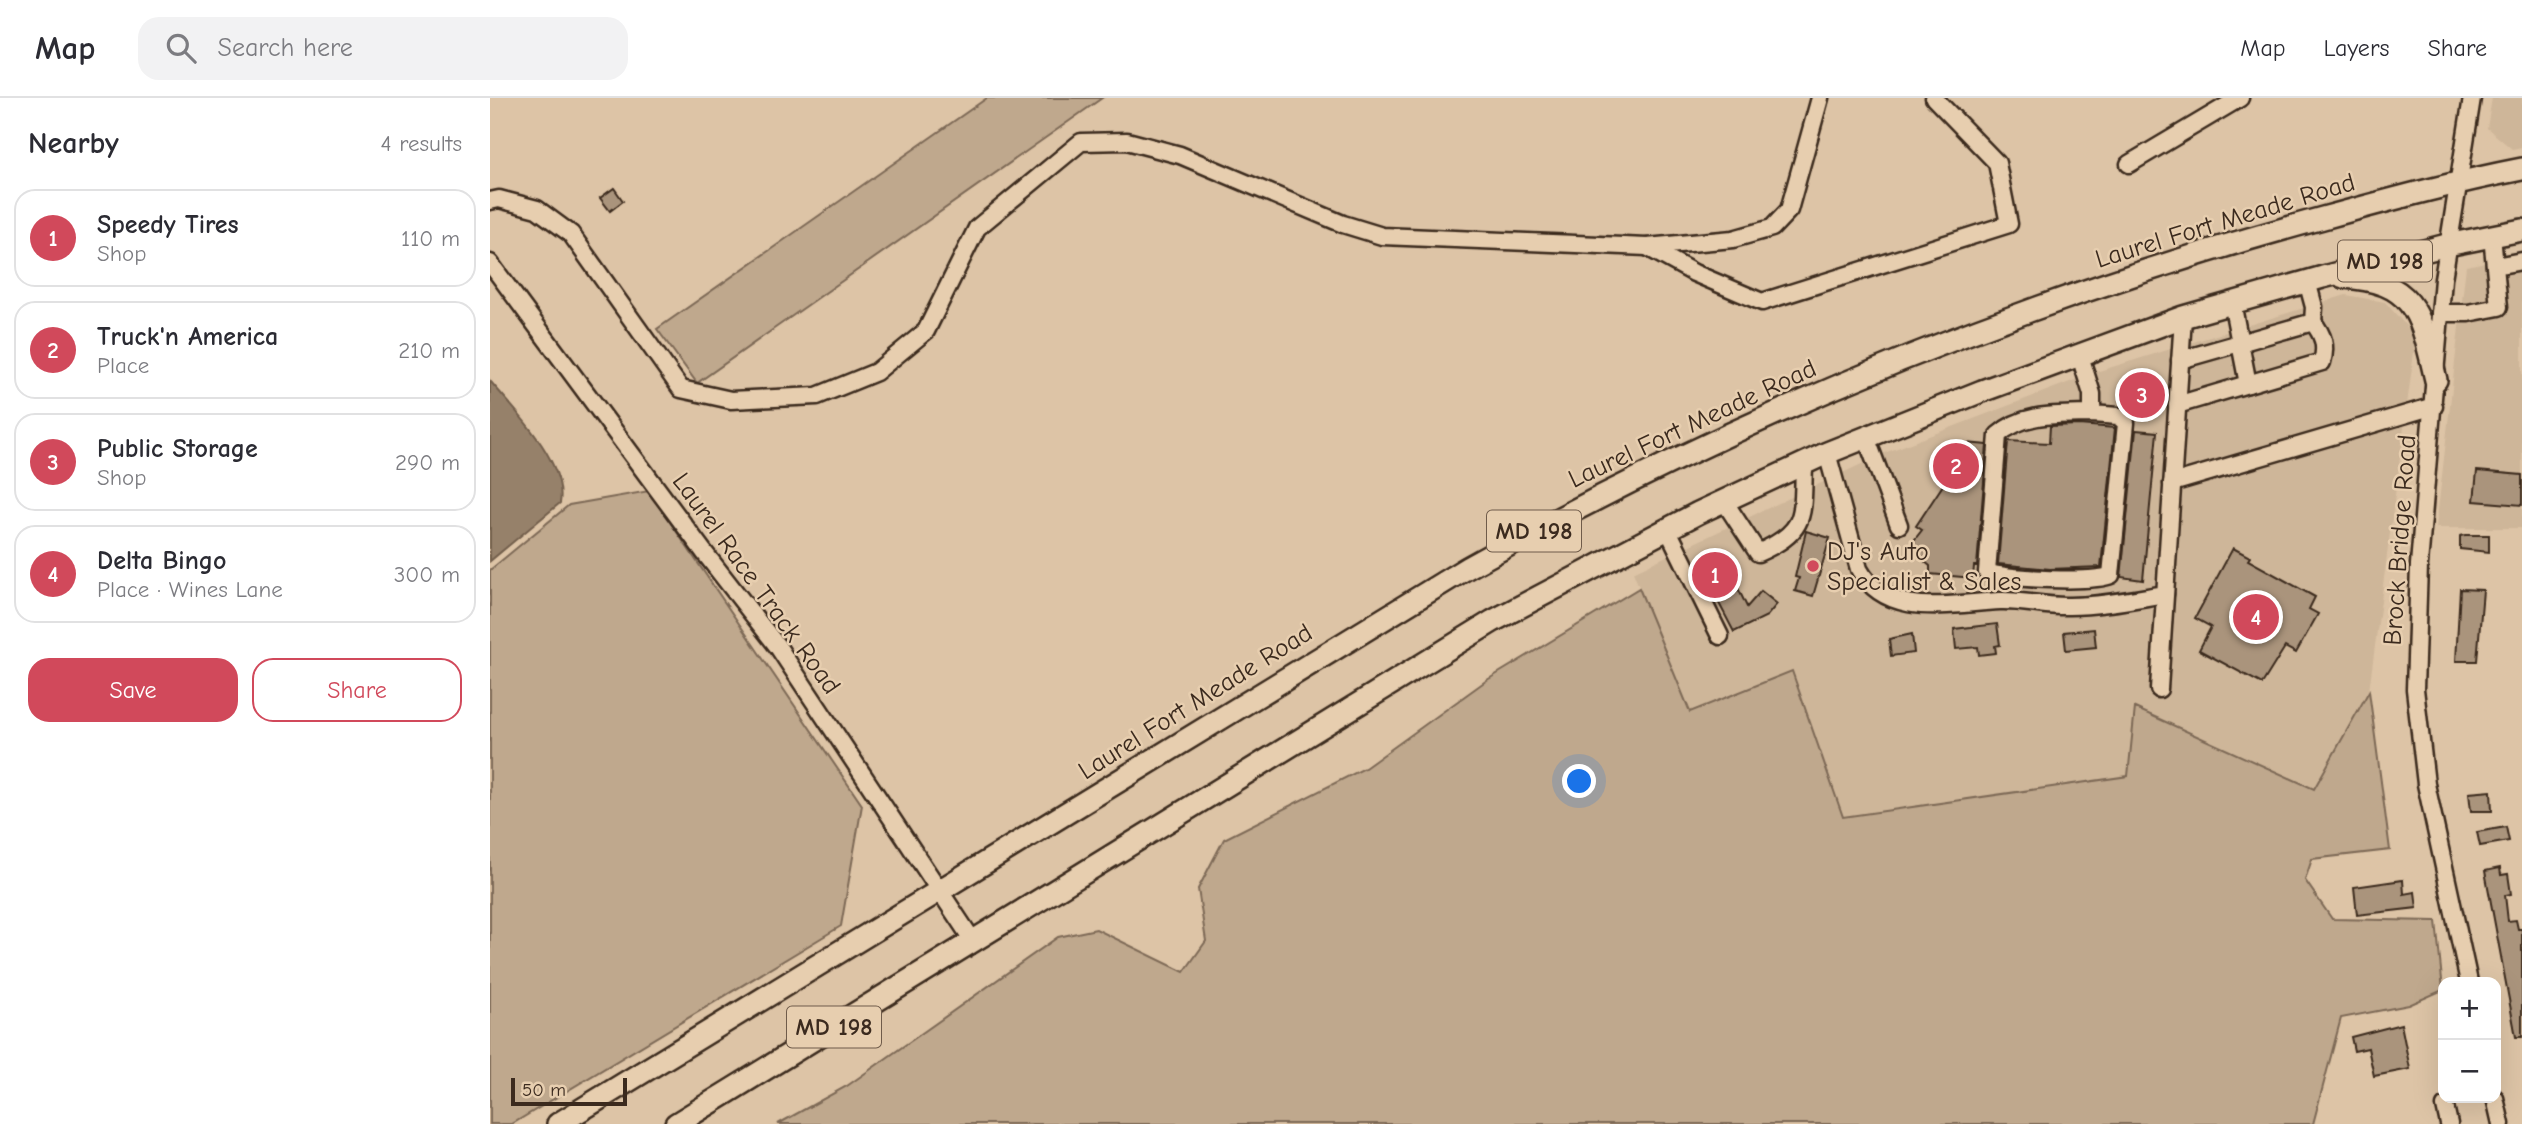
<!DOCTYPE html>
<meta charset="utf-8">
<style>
body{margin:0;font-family:"Comic Neue",sans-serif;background:#f2f2f3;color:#2b2b33}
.controls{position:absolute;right:21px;bottom:21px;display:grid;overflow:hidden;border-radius:14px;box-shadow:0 7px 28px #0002}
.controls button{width:63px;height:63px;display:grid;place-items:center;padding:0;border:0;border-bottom:2px solid #e1e1e2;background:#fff;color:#2b2b33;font:35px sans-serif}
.scale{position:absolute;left:21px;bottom:18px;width:116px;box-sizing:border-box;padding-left:7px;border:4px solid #3b2a1e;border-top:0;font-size:19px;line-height:24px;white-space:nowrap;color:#3b2a1e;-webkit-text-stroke:5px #e7ceaf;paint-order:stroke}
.you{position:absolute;left:1090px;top:684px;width:24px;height:24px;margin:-18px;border:5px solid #fff;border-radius:50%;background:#1a73e8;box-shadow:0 0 0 10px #1a73e833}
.badge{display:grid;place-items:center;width:46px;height:46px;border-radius:50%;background:#d1495b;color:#fff;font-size:23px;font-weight:700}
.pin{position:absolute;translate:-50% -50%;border:4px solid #fff;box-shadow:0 2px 7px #0006}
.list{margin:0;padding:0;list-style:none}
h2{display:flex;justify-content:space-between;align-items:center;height:91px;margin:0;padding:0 28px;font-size:30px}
h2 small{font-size:23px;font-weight:400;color:#7c7c81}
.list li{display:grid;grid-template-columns:46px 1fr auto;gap:21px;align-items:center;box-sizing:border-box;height:98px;margin:0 14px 14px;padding:0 14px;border:2px solid #e1e1e2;border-radius:21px}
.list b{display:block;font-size:26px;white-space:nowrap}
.list p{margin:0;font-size:23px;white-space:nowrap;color:#7c7c81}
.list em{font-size:23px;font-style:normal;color:#7c7c81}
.actions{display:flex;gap:14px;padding:21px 28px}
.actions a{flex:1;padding:16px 0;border:2px solid #d1495b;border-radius:21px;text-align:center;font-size:24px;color:#d1495b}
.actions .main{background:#d1495b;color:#fff}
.icon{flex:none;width:38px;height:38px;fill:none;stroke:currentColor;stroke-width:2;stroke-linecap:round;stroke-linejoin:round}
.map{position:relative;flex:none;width:2032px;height:1026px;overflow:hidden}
header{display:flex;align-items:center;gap:42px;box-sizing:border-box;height:98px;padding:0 35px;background:#fff;border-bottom:2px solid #e1e1e2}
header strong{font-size:33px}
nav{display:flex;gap:38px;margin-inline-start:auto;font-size:24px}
.search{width:490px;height:63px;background:#f2f2f3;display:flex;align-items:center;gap:18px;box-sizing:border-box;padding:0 24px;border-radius:21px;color:#7c7c81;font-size:26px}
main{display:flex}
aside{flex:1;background:#fff}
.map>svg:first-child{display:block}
.built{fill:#ceb699}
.green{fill:#bfa88d;stroke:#7d6956;stroke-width:2}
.water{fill:#96816b;stroke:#725e4c;stroke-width:2}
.building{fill:#aa947c;stroke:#3b2a1e;stroke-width:2}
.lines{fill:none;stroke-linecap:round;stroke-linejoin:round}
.minor-casing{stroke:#3b2a1e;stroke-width:21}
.major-casing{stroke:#3b2a1e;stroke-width:26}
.minor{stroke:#e7ceaf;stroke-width:16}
.major{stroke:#e7ceaf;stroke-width:21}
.poi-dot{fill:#d1495b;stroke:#e7ceaf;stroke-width:2.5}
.labels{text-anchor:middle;stroke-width:5;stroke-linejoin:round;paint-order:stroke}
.shield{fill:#e7ceaf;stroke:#6f5b4a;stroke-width:2}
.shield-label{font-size:24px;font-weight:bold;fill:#3b2a1e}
.street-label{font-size:26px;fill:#3b2a1e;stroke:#e7ceaf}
.poi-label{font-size:26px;fill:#3b2a1e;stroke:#e7ceaf;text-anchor:start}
</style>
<header>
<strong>Map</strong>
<div class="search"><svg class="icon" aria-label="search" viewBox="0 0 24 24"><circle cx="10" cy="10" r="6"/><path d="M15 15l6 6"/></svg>Search here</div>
<nav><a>Map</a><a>Layers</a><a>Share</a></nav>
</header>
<main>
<aside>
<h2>Nearby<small>4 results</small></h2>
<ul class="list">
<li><span class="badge">1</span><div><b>Speedy Tires</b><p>Shop</p></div><em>110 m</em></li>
<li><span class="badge">2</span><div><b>Truck'n America</b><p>Place</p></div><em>210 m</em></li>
<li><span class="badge">3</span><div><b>Public Storage</b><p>Shop</p></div><em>290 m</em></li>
<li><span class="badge">4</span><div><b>Delta Bingo</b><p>Place · Wines Lane</p></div><em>300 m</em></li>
</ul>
<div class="actions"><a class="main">Save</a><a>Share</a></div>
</aside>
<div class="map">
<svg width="2032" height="1026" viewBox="0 0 2032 1026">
<rect width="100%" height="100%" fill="#ddc4a6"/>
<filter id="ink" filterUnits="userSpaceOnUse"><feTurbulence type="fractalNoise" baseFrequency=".0143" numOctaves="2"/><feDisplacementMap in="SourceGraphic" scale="14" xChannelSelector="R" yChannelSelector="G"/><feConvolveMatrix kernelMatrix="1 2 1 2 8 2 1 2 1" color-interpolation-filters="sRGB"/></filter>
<g filter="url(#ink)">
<g class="built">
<polygon points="2002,0 2032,0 2032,49 2022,51 1997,30"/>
<polygon points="2032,157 2032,430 1946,430 1976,168"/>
<polygon points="1856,197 1895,204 1926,239 1879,593 1824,691 1646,611 1638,678 1353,719 1302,573 1200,614 1143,474 1397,354 1606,274"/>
</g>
<g class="green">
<polygon points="497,0 612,0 207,285 167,231"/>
<polygon points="159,393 372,707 351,828 22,1026 0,1026 0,472 79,407"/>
<polygon points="1149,490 1200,614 1302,573 1353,719 1638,678 1645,610 1824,691 1879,593 1900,752 1822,761 1815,782 1842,821 1946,823 1953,892 1919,907 1851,920 1823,1026 288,1026 357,988 568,839 606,831 694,874 716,843 708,791 734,741 875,670 997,582"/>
</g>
<path class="water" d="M0 283C25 312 77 365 70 405L0 463Z"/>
<g class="building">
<polygon points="124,90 133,103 120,113 110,100"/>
<polygon points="1650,282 1664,283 1663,290 1667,290 1665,309 1643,306 1644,299 1639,297 1640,286 1649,287"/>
<polygon points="1589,327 1625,330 1611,469 1560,471 1508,466 1518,343 1559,345 1560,328"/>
<polygon points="1646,332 1667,334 1653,482 1631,479"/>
<polygon points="1476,345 1497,347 1487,468 1484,468 1483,480 1440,476 1440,468 1418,450 1432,432 1426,428 1455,384 1458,352"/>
<polygon points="1987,373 2032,377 2032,407 1984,403"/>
<polygon points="1316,433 1340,440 1323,498 1305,493 1309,480 1305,479"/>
<polygon points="1975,437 1999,437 1999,454 1970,451 1970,438"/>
<polygon points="1743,450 1760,459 1758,462 1825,499 1819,511 1828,516 1806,555 1795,549 1772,586 1709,552 1721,529 1705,520"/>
<polygon points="1226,458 1241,488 1246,486 1257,509 1271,493 1287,506 1277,518 1244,534 1209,467"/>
<polygon points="1970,491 1993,492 1987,563 1966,563"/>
<polygon points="1507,526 1510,547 1505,548 1506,555 1489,557 1488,549 1466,551 1464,531"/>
<polygon points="1604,531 1606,549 1576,552 1574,534"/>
<polygon points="1422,536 1424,555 1401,558 1399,541"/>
<polygon points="2001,693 2002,713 1981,713 1979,695"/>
<polygon points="2016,729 2019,743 1990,748 1987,734"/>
<polygon points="2010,770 2011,777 2018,776 2021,796 2015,797 2018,823 2026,822 2028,831 2032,831 2032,939 2026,939 1995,773"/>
<polygon points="1913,782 1914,796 1925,794 1927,810 1867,817 1864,789"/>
<polygon points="1911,926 1920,971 1884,978 1878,950 1864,953 1861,939"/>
</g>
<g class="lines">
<g class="minor-casing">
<g id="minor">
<polyline points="1639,66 1750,0"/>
<polyline points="0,103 9,101 47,111 81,136 191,291 241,302 327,298 386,274 436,233 487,130 591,44 637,43 690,57 853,126 892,138 1157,149 1243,141 1282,130 1299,112 1330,0"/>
<polyline points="1157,149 1204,175 1272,204 1519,126 1507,65 1444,0"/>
<polyline points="0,165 214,454 288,549 483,843"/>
<polyline points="2005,168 2032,163"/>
<polyline points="1742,204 1758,286"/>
<polyline points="1950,215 1978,215 2009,209 2002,138"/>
<path d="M1590 258 1602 296V316C1569 317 1534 314 1508 337L1497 474C1517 481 1603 485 1621 477L1636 325 1628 318 1602 316"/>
<polyline points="1690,262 1823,224 1824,209 1817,183"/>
<path d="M1687 307 1832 264C1837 248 1833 237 1823 224"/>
<polyline points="1376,339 1409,427"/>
<path d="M1337 355 1369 471C1397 522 1462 505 1510 503 1533 502 1556 509 1579 508 1611 508 1644 501 1675 496"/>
<polyline points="1682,385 1944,308"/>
<path d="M1234 403 1268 455C1319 432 1312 417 1314 366"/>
<polyline points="1177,430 1230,538"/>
<polyline points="1669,591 1693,219"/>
<polyline points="1979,884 1936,686 1925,591 1929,467 1953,181 1982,0"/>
<polyline points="2005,1000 2011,1026"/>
<polyline points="1955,1008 1959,1026"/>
</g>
</g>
<g class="major-casing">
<g id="major">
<path d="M1853 179C1928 183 1931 220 1946 282"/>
<path d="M68 1026 977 470C1248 319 1534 201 1833 120 1899 102 1965 84 2032 71"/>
<polyline points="186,1026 1003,523 1208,415 1337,355 1492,293 1693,219 1833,179 1957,147 2032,132"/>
</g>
</g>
<use href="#minor" class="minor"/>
<use href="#major" class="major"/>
</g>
</g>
<circle class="poi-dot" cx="1323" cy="468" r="7"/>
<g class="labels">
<g class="shield">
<rect x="1848" y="142.5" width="94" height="41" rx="5"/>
<rect x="997" y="412.5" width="94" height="41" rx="5"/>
<rect x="297" y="908.5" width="94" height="41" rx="5"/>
</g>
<g class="shield-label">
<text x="1895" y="171">MD 198</text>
<text x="1044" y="441">MD 198</text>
<text x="344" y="937">MD 198</text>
</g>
<g class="street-label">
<text transform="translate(1735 122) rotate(-17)" y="9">Laurel Fort Meade Road</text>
<text transform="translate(1202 325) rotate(-25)" y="9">Laurel Fort Meade Road</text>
<text transform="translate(1909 442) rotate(-86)" y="9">Brock Bridge Road</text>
<text transform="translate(267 485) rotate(54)" y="9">Laurel Race Track Road</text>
<text transform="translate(705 603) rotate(-32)" y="9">Laurel Fort Meade Road</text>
</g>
<g class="poi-label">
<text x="1337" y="462">DJ's Auto<tspan x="1337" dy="30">Specialist &amp; Sales</tspan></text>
</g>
</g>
</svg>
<div class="controls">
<button>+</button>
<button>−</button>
</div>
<div class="scale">50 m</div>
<div class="you"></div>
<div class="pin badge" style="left:1225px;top:477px">1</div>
<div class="pin badge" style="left:1466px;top:368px">2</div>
<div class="pin badge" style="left:1652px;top:297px">3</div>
<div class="pin badge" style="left:1766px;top:519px">4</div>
</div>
</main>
